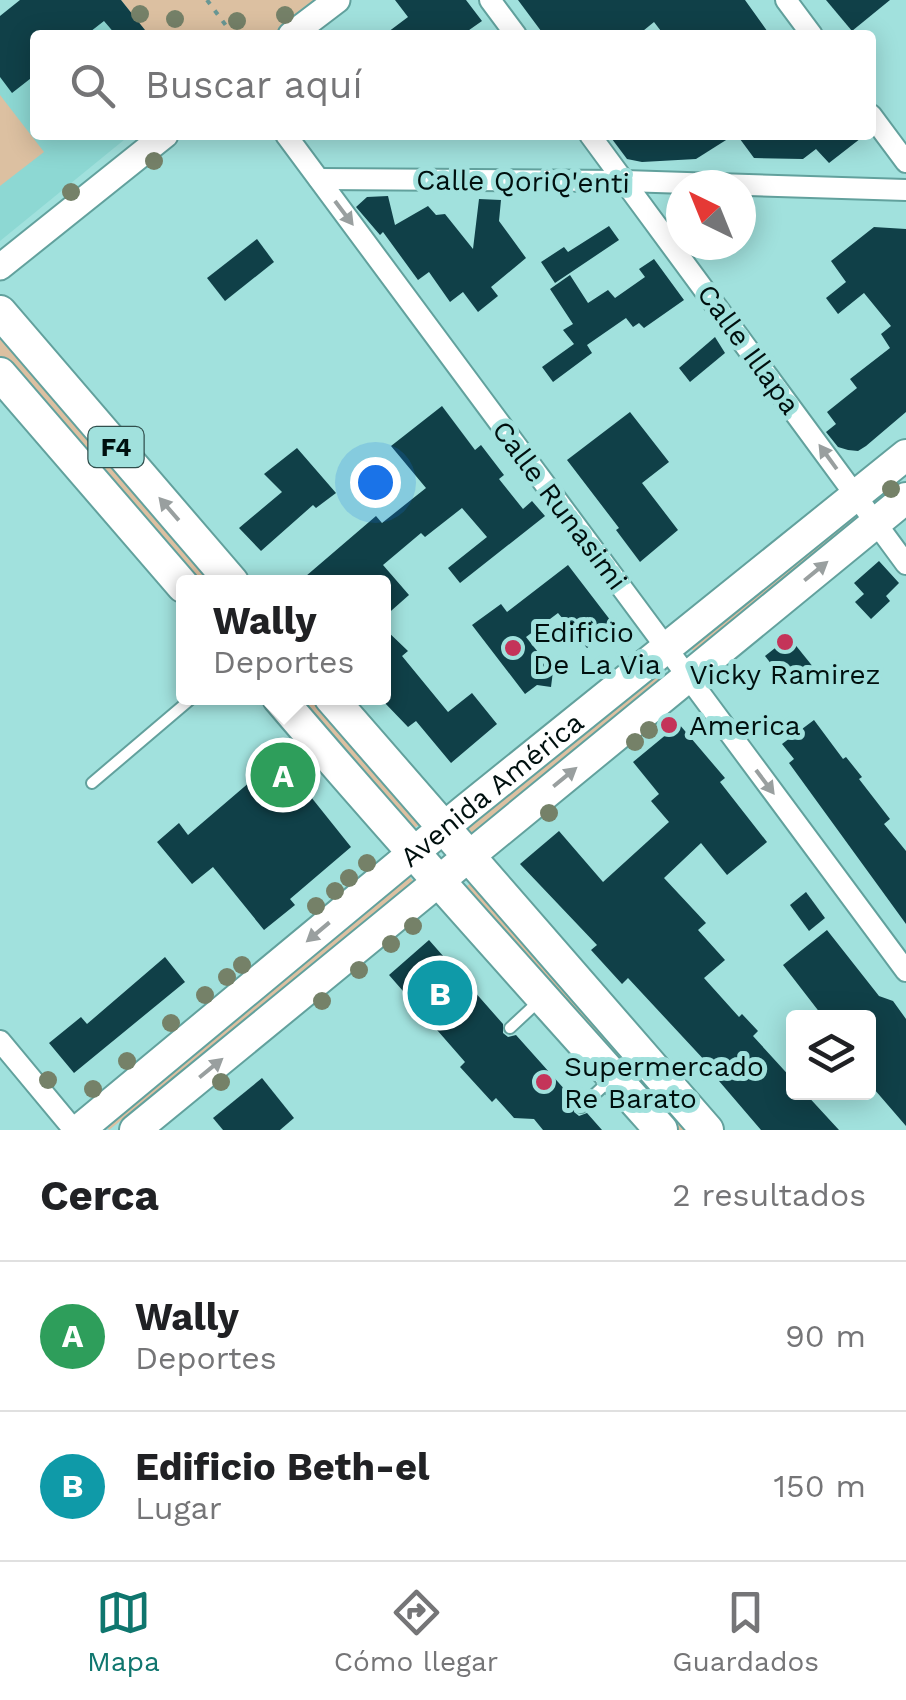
<!DOCTYPE html>
<html lang="es">
<meta charset="utf-8">
<style>
body{margin:0;font-family:"Work Sans",sans-serif;background:#f6f6f6;color:#202124}
.controls{position:absolute;right:30px;bottom:30px;display:grid;overflow:hidden;border-radius:10px;box-shadow:0 5px 25px #0003}
.controls button{width:90px;height:90px;display:grid;place-items:center;padding:0;border:0;border-bottom:2px solid #e0e0e0;background:#fff;color:#202124;font:50px sans-serif}
.compass{position:absolute;left:666px;top:170px;width:90px;height:90px;border-radius:50%;background:#fff;box-shadow:0 5px 25px #0003;rotate:317deg}
.you{position:absolute;left:375px;top:482px;width:35px;height:35px;margin:-25px;border:8px solid #fff;border-radius:50%;background:#1a73e8;box-shadow:0 0 0 15px #1a73e833}
.badge{display:grid;place-items:center;width:65px;height:65px;border-radius:50%;background:#0f766e;color:#fff;font-size:32px;font-weight:700}
.pin{position:absolute;translate:-50% -50%;border:5px solid #fff;box-shadow:0 2px 10px #0006}
.popup{position:absolute;left:176px;top:575px;width:215px;height:130px;box-sizing:border-box;display:grid;place-content:center;border-radius:10px;background:#fff;filter:drop-shadow(0 2px 8px #0005);font-size:32px;white-space:nowrap;color:#757577}
.popup b{font-size:38px;color:#202124}
.popup::after{content:'';position:absolute;left:50%;top:100%;margin-left:-20px;border:20px solid transparent;border-top-color:#fff}
.list{margin:0;padding:0;list-style:none}
h2{display:flex;justify-content:space-between;align-items:center;height:130px;margin:0;padding:0 40px;font-size:42px}
h2 small{font-size:32px;font-weight:400;color:#757577}
.list li{display:grid;grid-template-columns:65px 1fr auto;gap:30px;align-items:center;box-sizing:border-box;height:150px;padding:0 40px;border-top:2px solid #e0e0e0}
.list b{display:block;font-size:38px;white-space:nowrap}
.list p{margin:0;font-size:32px;white-space:nowrap;color:#757577}
.list em{font-size:32px;font-style:normal;color:#757577}
.icon{flex:none;width:55px;height:55px;fill:none;stroke:currentColor;stroke-width:2;stroke-linecap:round;stroke-linejoin:round}
.map{position:relative;flex:none;width:906px;height:1130px;overflow:hidden}
.search{position:absolute;background:#fff;box-shadow:0 5px 25px #0003;left:30px;right:30px;top:30px;height:110px;display:flex;align-items:center;gap:25px;box-sizing:border-box;padding:0 35px;border-radius:10px;color:#757577;font-size:38px}
.sheet{height:430px;background:#fff}
nav{display:flex;justify-content:space-around;align-items:center;box-sizing:border-box;height:140px;border-top:2px solid #e0e0e0;background:#fff;font-size:28px;color:#757577}
nav a{display:grid;justify-items:center;gap:5px}
nav .on{color:#0f766e}
.map>svg:first-child{display:block}
.built{fill:#8dd8d3}
.green{fill:#dcc0a1}
.building{fill:#104048}
.lines{fill:none;stroke-linecap:round;stroke-linejoin:round}
.service-casing{stroke:#62a19d;stroke-width:14}
.minor-casing{stroke:#62a19d;stroke-width:24}
.tertiary-casing{stroke:#62a19d;stroke-width:29}
.primary-casing{stroke:#62a19d;stroke-width:34}
.trunk-casing{stroke:#62a19d;stroke-width:36}
.path{stroke:#689794;stroke-width:4;stroke-dasharray:5 8;stroke-linecap:butt}
.service{stroke:#fff;stroke-width:10}
.minor{stroke:#fff;stroke-width:20}
.tertiary{stroke:#fff;stroke-width:25}
.primary{stroke:#fff;stroke-width:30}
.trunk{stroke:#fff;stroke-width:32}
.tree{fill:#758168}
.oneway{fill:#999f9f}
.poi-dot{fill:#c43459;stroke:#a1e1dd;stroke-width:4}
.labels{text-anchor:middle;stroke-width:10;stroke-linejoin:round;paint-order:stroke}
.shield{fill:#a1e1dd;stroke:#304f4d;stroke-width:2.5}
.shield-label{font-size:25px;font-weight:bold;fill:#00100f}
.street-label{font-size:28px;fill:#00100f;stroke:#a1e1dd}
.poi-label{font-size:28px;fill:#00100f;stroke:#a1e1dd;text-anchor:start}
</style>
<div class="map">
<svg width="906" height="1130" viewBox="0 0 906 1130">
<rect width="100%" height="100%" fill="#a1e1dd"/>
<polygon class="built" points="20,0 121,0 149,35 35,35 35,135 130,135 0,241 0,16"/>
<g class="green">
<polygon points="121,0 319,0 273,35 148,35"/>
<polygon points="0,95 44,152 0,186"/>
<polygon points="0,332 217,582 192,582 0,360"/>
<polygon points="853,514 859,521 695,653 689,646"/>
<polygon points="659,670 665,677 473,834 467,827"/>
<polygon points="291,698 316,698 424,821 408,833"/>
<polygon points="408,875 415,883 109,1130 105,1124"/>
<polygon points="471,883 687,1130 677,1130 464,888"/>
</g>
<g class="building">
<polygon points="20,0 121,0 149,35 116,35 104,21 86,35 35,35 35,75 12,93 0,77 0,16"/>
<polygon points="395,0 466,0 482,21 462,35 384,35 408,17"/>
<polygon points="518,0 745,0 770,35 664,35 654,22 638,35 544,35"/>
<polygon points="826,0 890,0 852,31"/>
<polygon points="609,135 734,135 696,159 642,162 627,159"/>
<polygon points="737,135 865,135 829,163 816,149 803,159 754,158"/>
<polygon points="388,196 395,225 428,206 436,215 445,214 473,249 479,199 501,200 499,221 526,258 491,287 498,296 478,312 463,292 450,302 429,272 418,280 383,232 380,235 356,207 367,197"/>
<polygon points="609,226 619,240 555,283 541,262 564,247 568,252"/>
<polygon points="874,227 906,229 906,412 866,446 858,451 848,450 838,447 826,432 836,424 827,412 857,388 850,379 890,348 881,334 891,326 864,293 838,314 826,298 846,282 831,261"/>
<polygon points="257,239 274,262 225,301 207,278"/>
<polygon points="654,259 684,300 644,328 639,323 633,327 626,318 587,345 592,353 553,382 542,367 574,344 563,330 573,324 550,289 570,275 588,303 608,290 615,298 645,277 639,269"/>
<polygon points="715,337 725,353 690,382 679,368"/>
<polygon points="442,406 475,450 481,445 504,475 499,479 523,509 532,501 545,516 460,583 448,568 487,537 462,508 425,537 421,533 383,565 409,595 383,618 383,582 299,582 376,516 382,523 426,488 391,446"/>
<polygon points="630,412 669,462 642,483 678,530 640,562 616,530 619,528 567,460"/>
<polygon points="297,448 336,493 316,508 313,505 261,551 239,528 282,492 264,474"/>
<polygon points="879,561 899,583 886,596 890,601 871,619 855,602 864,594 854,583"/>
<polygon points="568,565 614,625 587,648 558,613 526,637 553,671 551,687 537,685 525,694 472,625 501,604 507,612"/>
<polygon points="383,627 408,651 402,656 448,712 472,693 497,724 451,763 416,721 408,727 383,701"/>
<polygon points="789,637 814,668 789,687 765,656"/>
<polygon points="814,720 843,759 846,757 862,777 859,779 890,819 884,824 906,851 906,924 789,763 794,759 782,744"/>
<polygon points="679,724 725,778 720,782 767,842 727,875 701,843 664,878 706,923 698,930 725,960 704,978 739,1017 742,1014 758,1031 753,1036 794,1081 794,1092 804,1092 839,1130 761,1130 719,1081 721,1078 628,978 622,984 591,950 597,945 520,864 559,831 603,882 669,822 651,801 659,794 633,762"/>
<polygon points="279,757 351,847 290,899 295,905 264,930 213,867 192,884 157,842 179,823 188,835"/>
<polygon points="806,892 825,918 809,931 790,905"/>
<polygon points="827,930 879,996 893,1001 906,1019 906,1126 868,1082 868,1018 824,1018 783,965"/>
<polygon points="429,940 503,1024 503,1033 508,1037 516,1035 575,1101 574,1112 579,1116 587,1113 602,1130 543,1130 534,1119 514,1118 496,1098 492,1102 460,1067 465,1062 389,975"/>
<polygon points="165,957 185,982 74,1073 49,1043 81,1017 87,1024"/>
<polygon points="262,1078 294,1118 280,1130 223,1130 213,1118"/>
</g>
<g class="lines">
<g class="service-casing">
<g id="service">
<polyline points="92,783 192,698"/>
<polyline points="510,1028 539,1001"/>
<polyline points="581,1107 609,1081"/>
</g>
</g>
<g class="minor-casing">
<g id="minor">
<polyline points="490,0 516,35"/>
<polyline points="786,0 812,35"/>
<polyline points="871,115 906,162"/>
<polyline points="286,135 906,971"/>
<polyline points="590,135 906,564"/>
<polyline points="319,179 625,181 906,190"/>
<polyline points="0,1041 74,1130"/>
</g>
</g>
<g class="tertiary-casing">
<g id="tertiary">
<polyline points="291,35 337,0"/>
<polyline points="0,267 165,135"/>
</g>
</g>
<g class="primary-casing">
<g id="primary">
<path id="s1" d="M79 1130 465 810 906 455"/>
<polyline points="135,1130 906,498"/>
</g>
</g>
<g class="trunk-casing">
<g id="trunk">
<polyline points="0,312 232,582"/>
<polyline points="0,374 183,586"/>
<path d="M279 698C403 844 533 986 661 1130"/>
<polyline points="331,698 707,1130"/>
</g>
</g>
<polyline class="path" points="207,0 233,35"/>
<use href="#service" class="service"/>
<use href="#minor" class="minor"/>
<use href="#tertiary" class="tertiary"/>
<use href="#primary" class="primary"/>
<use href="#trunk" class="trunk"/>
</g>
<g class="tree">
<circle cx="140" cy="14" r="9"/>
<circle cx="285" cy="15" r="9"/>
<circle cx="175" cy="19" r="9"/>
<circle cx="237" cy="21" r="9"/>
<circle cx="154" cy="161" r="9"/>
<circle cx="71" cy="192" r="9"/>
<circle cx="891" cy="489" r="9"/>
<circle cx="649" cy="730" r="9"/>
<circle cx="635" cy="742" r="9"/>
<circle cx="549" cy="813" r="9"/>
<circle cx="367" cy="863" r="9"/>
<circle cx="349" cy="878" r="9"/>
<circle cx="335" cy="891" r="9"/>
<circle cx="316" cy="906" r="9"/>
<circle cx="413" cy="926" r="9"/>
<circle cx="391" cy="944" r="9"/>
<circle cx="242" cy="965" r="9"/>
<circle cx="359" cy="970" r="9"/>
<circle cx="227" cy="977" r="9"/>
<circle cx="205" cy="995" r="9"/>
<circle cx="322" cy="1001" r="9"/>
<circle cx="171" cy="1023" r="9"/>
<circle cx="127" cy="1061" r="9"/>
<circle cx="48" cy="1080" r="9"/>
<circle cx="221" cy="1082" r="9"/>
<circle cx="93" cy="1089" r="9"/>
</g>
<defs><path id="oneway-solid" d="M-6-.8H1V-3.2L6.5 0L1 3.2V.8H-6Z" transform="scale(2.5)"/></defs>
<g class="oneway">
<use href="#oneway-solid" transform="translate(344 213) rotate(53)"/>
<use href="#oneway-solid" transform="translate(828 457) rotate(-126)"/>
<use href="#oneway-solid" transform="translate(169 509) rotate(-131)"/>
<use href="#oneway-solid" transform="translate(816 571) rotate(-39)"/>
<use href="#oneway-solid" transform="translate(565 777) rotate(-39)"/>
<use href="#oneway-solid" transform="translate(765 782) rotate(53)"/>
<use href="#oneway-solid" transform="translate(318 932) rotate(140)"/>
<use href="#oneway-solid" transform="translate(211 1068) rotate(-39)"/>
</g>
<g class="poi-dot">
<circle cx="785" cy="642" r="10"/>
<circle cx="513" cy="648" r="10"/>
<circle cx="669" cy="725" r="10"/>
<circle cx="544" cy="1082" r="10"/>
</g>
<g class="labels">
<rect class="shield" x="88.5" y="427" width="55" height="40" rx="8"/>
<g class="shield-label">
<text x="116" y="456">F4</text>
</g>
<g class="street-label">
<text transform="translate(523 181) rotate(1)" y="10">Calle QoriQ'enti</text>
<text transform="translate(749 349) rotate(54)" y="10">Calle Illapa</text>
<text transform="translate(560 505) rotate(53)" y="10">Calle Runasimi</text>
<text dy="10" stroke="none"><textPath href="#s1" startOffset="535">Avenida América</textPath></text>
</g>
<g class="poi-label">
<text x="533" y="642">Edificio<tspan x="533" dy="32">De La Via</tspan></text>
<text x="785" y="684" text-anchor="middle">Vicky Ramirez</text>
<text x="689" y="735">America</text>
<text x="564" y="1076">Supermercado<tspan x="564" dy="32">Re Barato</tspan></text>
</g>
</g>
</svg>
<div class="controls">
<button><svg class="icon" aria-label="layers" viewBox="0 0 24 24"><path d="M12 4l9 5-9 5-9-5zM3 14l9 5 9-5"/></svg></button>
</div>
<svg class="compass" viewBox="-18 -18 36 36"><path d="M0-13l5 13h-10z" fill="#e53935"/><path d="M0 13l5-13h-10z" fill="#757577"/></svg>
<div class="you"></div>
<div class="pin badge" style="left:283px;top:775px;background:#2e9e5b">A</div>
<div class="popup"><b>Wally</b>Deportes</div>
<div class="pin badge" style="left:440px;top:993px;background:#0f9aa8">B</div>
<div class="search"><svg class="icon" aria-label="search" viewBox="0 0 24 24"><circle cx="10" cy="10" r="6"/><path d="M15 15l6 6"/></svg>Buscar aquí</div>
</div>
<section class="sheet">
<h2>Cerca<small>2 resultados</small></h2>
<ul class="list">
<li><span class="badge" style="background:#2e9e5b">A</span><div><b>Wally</b><p>Deportes</p></div><em>90 m</em></li>
<li><span class="badge" style="background:#0f9aa8">B</span><div><b>Edificio Beth-el</b><p>Lugar</p></div><em>150 m</em></li>
</ul>
</section>
<nav>
<a class="on"><svg class="icon" aria-label="map" viewBox="0 0 24 24"><path d="M3 6l6-2 6 2 6-2v14l-6 2-6-2-6 2zM9 4v14M15 6v14"/></svg>Mapa</a>
<a><svg class="icon" aria-label="directions" viewBox="0 0 24 24"><path d="M12 3l9 9-9 9-9-9zM9 14v-3h6M13 9l2 2-2 2"/></svg>Cómo llegar</a>
<a><svg class="icon" aria-label="saved" viewBox="0 0 24 24"><path d="M7 4h10v16l-5-4-5 4z"/></svg>Guardados</a>
</nav>
